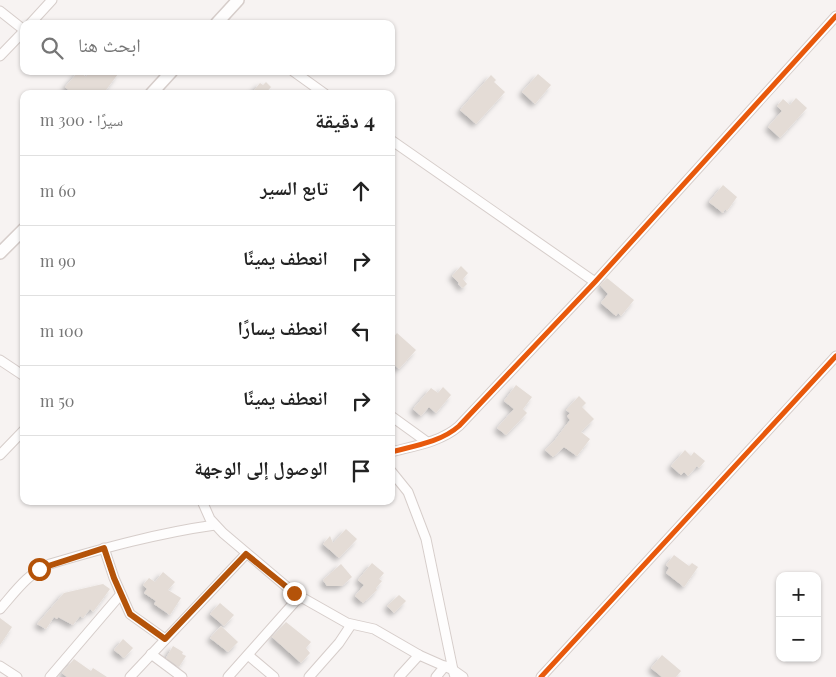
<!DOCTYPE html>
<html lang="ar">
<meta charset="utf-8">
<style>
body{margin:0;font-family:"Playfair Display","Noto Naskh Arabic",serif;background:#f2f2f2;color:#222;direction:rtl}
.controls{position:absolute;right:15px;bottom:15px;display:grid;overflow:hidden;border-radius:10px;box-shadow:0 1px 4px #0004}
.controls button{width:45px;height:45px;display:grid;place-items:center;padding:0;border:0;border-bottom:1px solid #e0e0e0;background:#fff;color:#222;font:25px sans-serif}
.stop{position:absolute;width:15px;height:15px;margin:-11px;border:4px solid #b45309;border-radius:50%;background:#fff}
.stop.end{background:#b45309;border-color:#fff;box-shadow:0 1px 5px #0008}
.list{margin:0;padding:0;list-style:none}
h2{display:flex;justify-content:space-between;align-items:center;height:65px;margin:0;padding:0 20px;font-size:21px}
h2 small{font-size:16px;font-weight:400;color:#767676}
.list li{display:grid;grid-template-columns:32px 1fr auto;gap:15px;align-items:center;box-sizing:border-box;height:70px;padding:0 20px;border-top:1px solid #e0e0e0}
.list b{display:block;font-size:19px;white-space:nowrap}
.list em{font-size:16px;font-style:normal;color:#767676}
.icon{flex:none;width:28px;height:28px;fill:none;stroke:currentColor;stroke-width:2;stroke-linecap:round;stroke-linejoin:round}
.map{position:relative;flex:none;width:836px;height:677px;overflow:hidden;direction:ltr}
.search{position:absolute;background:#fff;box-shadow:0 1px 4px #0004;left:20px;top:20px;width:375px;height:55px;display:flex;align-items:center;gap:12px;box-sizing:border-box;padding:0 18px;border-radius:10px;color:#767676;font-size:19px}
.panel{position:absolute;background:#fff;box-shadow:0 1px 4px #0004;left:20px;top:90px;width:375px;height:415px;border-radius:10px;direction:rtl}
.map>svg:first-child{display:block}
.building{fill:#e4dcd6;filter:url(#shadow)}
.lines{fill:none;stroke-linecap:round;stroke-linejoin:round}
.minor-casing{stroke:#d6cdca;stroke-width:11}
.tertiary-casing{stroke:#d6cdca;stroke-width:14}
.minor{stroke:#fefdfd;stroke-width:9}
.tertiary{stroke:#fefdfd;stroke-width:11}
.cycleway-casing{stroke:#fff;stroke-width:8}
.cycleway{stroke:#e8590c;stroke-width:5}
.route{stroke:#b45309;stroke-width:6}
</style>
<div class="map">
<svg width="836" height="677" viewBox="0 0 836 677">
<defs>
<filter id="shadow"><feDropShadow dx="-3.5" dy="3.5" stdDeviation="2.5" flood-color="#0004"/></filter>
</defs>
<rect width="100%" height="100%" fill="#f7f3f2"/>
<g class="building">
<polygon points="79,71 86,77 90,71 114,71 118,74 103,94 99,91 96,94 73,94 65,87"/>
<polygon points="538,74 551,85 535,104 522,92"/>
<polygon points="491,75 496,80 494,82 505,92 476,124 460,110"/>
<polygon points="266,82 271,87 265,94 251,94 260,83 263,85"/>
<polygon points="796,98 807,108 780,138 768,127 782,111 777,106 783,99 790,105"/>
<polygon points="723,185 737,197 727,211 725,209 723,213 709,202"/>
<polygon points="461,266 468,273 463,279 467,284 463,288 458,284 462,280 459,283 452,276"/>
<polygon points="607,278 634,300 621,316 618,313 616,316 601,303 608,294 600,285"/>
<polygon points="397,333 416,350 399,369 391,362 391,340"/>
<polygon points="516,385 532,397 523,409 527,413 506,435 497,428 514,409 504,401"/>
<polygon points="443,387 451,395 436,413 429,407 421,416 413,409 431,388 438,393"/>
<polygon points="579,396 586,403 582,407 594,419 581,432 590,439 577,456 564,447 553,457 545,450 555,440 570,420 567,416 570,413 566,410"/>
<polygon points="685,450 691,456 694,452 705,461 699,468 697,466 688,476 684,472 681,475 671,466"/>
<polygon points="346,529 357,539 339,558 323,544 330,536 333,543"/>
<polygon points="674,555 689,566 692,563 698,567 684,587 666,573 669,568 666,565"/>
<polygon points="372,563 384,573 379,579 382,581 376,588 377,590 363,603 355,596 364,585 358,580"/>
<polygon points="341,564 352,577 342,586 327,586 323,580"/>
<polygon points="163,572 175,582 168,590 181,598 170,615 154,604 156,601 144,593 147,589 143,585 149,578 155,582"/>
<polygon points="103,584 110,589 93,612 90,609 83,618 80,616 73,625 58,617 57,619 54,617 46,629 37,624 64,593"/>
<polygon points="399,595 406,601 394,613 387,606"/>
<polygon points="220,603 234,615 224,626 210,614"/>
<polygon points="0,618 12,627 0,645"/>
<polygon points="286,622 311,642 306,648 310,653 301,663 272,637"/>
<polygon points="221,626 238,642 228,652 210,638"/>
<polygon points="123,639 133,648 124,658 114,650"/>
<polygon points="173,646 183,652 182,654 186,656 179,667 166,658"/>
<polygon points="662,655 681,671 676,677 662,677 651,668"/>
<polygon points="74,659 91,671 93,668 107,677 67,677 62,673"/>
</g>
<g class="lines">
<g class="minor-casing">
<g id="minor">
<polyline points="0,11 24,30"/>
<polyline points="30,24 52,0"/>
<polyline points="0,56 24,31"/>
<polyline points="293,71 325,94"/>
<polyline points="391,140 595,282"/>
<polyline points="0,360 24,376"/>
<polyline points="391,416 427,442"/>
<path d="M391 452C414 446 441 442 459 426L595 282 836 16"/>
<polyline points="0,455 24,430"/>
<polyline points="391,471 408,492 426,539 453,670"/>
<polyline points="202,501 210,519 223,533 294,593 347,623 374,629 419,655 453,670"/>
<polyline points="104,548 114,578 130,614 165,639"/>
<path d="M0 609C15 592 28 573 50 564 104 548 158 533 215 525"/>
<polyline points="151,654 182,677"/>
<polyline points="248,655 274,677"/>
<polyline points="0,666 17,677"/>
<polyline points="50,677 121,594"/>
<polyline points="130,677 246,554"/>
<polyline points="228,677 300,596"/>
<polyline points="309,677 339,643 351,625"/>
<polyline points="399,677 419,655"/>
<polyline points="436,677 445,666"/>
<polyline points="455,677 453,670 463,677"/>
<polyline points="541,677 836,356"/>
</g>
</g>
<g class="tertiary-casing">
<g id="tertiary">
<polyline points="216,24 238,0"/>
<polyline points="151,94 172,71"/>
<polyline points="0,253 24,229"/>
</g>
</g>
<use href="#minor" class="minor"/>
<use href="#tertiary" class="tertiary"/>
<g class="cycleway-casing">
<g id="cycleway">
<path d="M391 452C414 446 441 442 459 426L595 282 836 16"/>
<polyline points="541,677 836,356"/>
</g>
</g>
<use href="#cycleway" class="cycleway"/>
</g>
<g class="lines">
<polyline class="route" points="39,569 104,548 114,578 130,614 165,639 246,554 294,593"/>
</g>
</svg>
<div class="controls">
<button>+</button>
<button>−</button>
</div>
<div class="stop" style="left:39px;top:569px"></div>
<div class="stop end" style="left:294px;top:593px"></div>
<div class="search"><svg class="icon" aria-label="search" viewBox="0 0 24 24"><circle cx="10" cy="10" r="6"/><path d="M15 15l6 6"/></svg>ابحث هنا</div>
<section class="panel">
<h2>4 دقيقة<small>سيرًا · 300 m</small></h2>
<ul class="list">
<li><svg class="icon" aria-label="ahead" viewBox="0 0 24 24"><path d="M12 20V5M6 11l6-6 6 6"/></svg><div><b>تابع السير</b></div><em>60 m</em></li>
<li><svg class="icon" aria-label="right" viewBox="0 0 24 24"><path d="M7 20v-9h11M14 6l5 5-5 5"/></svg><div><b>انعطف يمينًا</b></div><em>90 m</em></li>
<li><svg class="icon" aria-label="left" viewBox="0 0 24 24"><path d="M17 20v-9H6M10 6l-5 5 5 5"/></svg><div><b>انعطف يسارًا</b></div><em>100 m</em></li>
<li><svg class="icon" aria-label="right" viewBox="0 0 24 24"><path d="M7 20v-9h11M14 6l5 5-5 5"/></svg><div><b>انعطف يمينًا</b></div><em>50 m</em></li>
<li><svg class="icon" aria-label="arrive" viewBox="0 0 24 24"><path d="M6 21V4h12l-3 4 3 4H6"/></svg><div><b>الوصول إلى الوجهة</b></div></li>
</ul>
</section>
</div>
